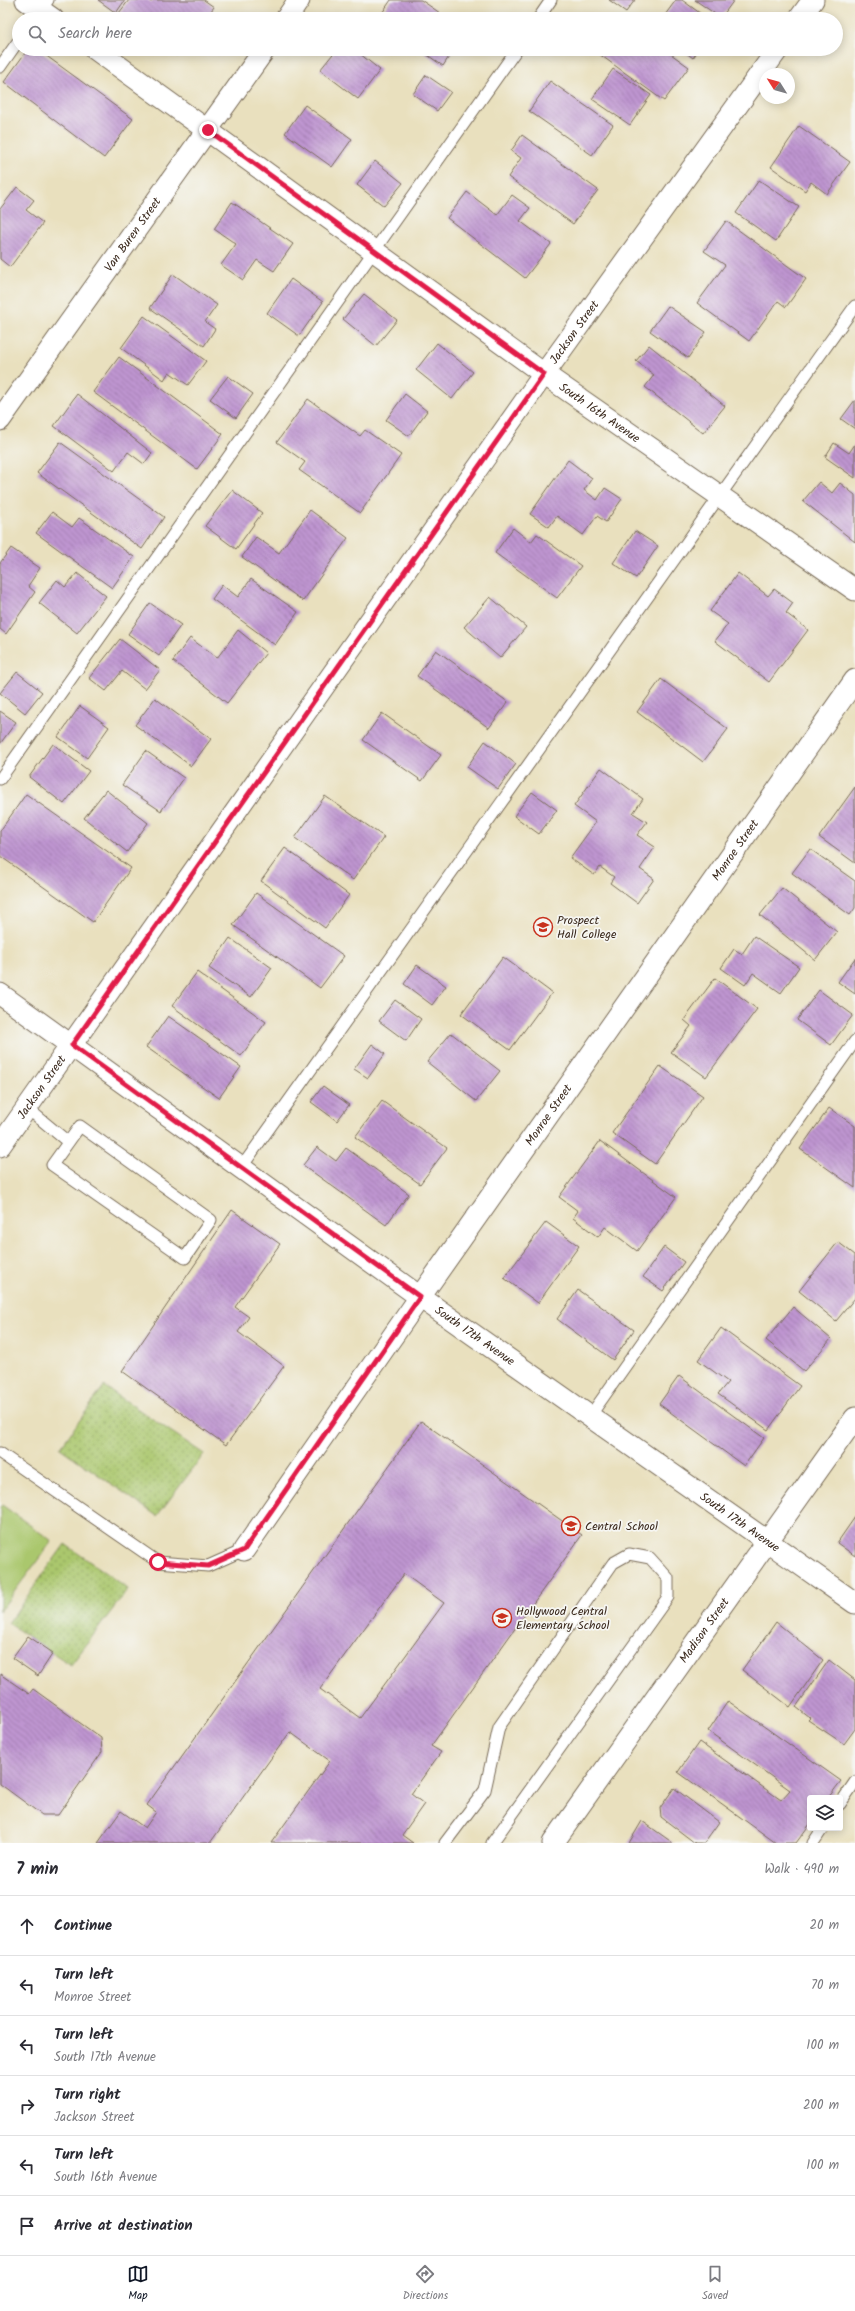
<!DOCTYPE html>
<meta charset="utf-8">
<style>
body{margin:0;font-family:Kalam,sans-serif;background:#f2f2f3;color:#2b2b33}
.controls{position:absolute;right:12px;bottom:12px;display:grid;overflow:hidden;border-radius:4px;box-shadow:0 2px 10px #0003}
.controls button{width:36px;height:36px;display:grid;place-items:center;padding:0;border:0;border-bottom:1px solid #e1e1e2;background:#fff;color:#2b2b33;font:20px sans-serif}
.compass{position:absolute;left:759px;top:68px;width:36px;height:36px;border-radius:50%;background:#fff;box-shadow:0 2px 10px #0003;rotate:307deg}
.stop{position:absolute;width:12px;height:12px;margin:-9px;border:3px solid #e11d48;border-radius:50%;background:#fff}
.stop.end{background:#e11d48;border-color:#fff;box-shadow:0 1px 4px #0008}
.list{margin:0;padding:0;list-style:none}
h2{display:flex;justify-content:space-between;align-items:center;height:52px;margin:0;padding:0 16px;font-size:17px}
h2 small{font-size:13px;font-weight:400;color:#7c7c81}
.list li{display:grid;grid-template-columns:26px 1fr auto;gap:12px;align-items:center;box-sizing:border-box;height:60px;padding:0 16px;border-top:1px solid #e1e1e2}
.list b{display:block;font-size:15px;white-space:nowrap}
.list p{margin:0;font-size:13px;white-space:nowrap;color:#7c7c81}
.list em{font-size:13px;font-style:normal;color:#7c7c81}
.icon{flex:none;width:22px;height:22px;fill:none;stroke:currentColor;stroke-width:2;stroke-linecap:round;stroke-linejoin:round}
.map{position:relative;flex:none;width:855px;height:1843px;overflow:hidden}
.search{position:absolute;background:#fff;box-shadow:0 2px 10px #0003;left:12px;right:12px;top:12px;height:44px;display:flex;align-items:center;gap:10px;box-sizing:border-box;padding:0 14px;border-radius:22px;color:#7c7c81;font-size:15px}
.sheet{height:412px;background:#fff}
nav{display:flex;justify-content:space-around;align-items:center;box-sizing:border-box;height:56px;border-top:1px solid #e1e1e2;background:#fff;font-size:11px;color:#7c7c81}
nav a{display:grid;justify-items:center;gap:2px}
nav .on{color:#111827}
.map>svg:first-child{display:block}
.grass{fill:url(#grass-dots);stroke:#727846}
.garden{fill:#aac76d;stroke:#727846}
.building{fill:url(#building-back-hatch);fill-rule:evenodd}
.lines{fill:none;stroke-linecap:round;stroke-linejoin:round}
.service-casing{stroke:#786a56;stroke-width:13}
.minor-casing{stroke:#786a56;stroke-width:23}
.service{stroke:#fff;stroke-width:11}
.minor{stroke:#fff;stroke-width:21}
.route{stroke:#e11d48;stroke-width:5}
.labels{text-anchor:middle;stroke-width:3.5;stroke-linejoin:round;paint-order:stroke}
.street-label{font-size:12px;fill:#3b2a1e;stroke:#f6f6f2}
.poi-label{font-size:12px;fill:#3b2a1e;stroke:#f6f6f2;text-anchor:start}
</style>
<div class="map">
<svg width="855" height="1843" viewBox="0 0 855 1843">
<defs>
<pattern id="grass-dots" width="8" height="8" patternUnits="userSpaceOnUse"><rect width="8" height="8" fill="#aac76d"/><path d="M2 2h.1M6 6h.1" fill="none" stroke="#8ca259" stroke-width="1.8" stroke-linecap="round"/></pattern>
<pattern id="building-back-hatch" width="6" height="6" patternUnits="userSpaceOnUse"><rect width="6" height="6" fill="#be94d0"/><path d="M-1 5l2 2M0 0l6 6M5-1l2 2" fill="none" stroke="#9c79a8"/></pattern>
</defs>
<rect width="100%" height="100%" fill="#f6f6f2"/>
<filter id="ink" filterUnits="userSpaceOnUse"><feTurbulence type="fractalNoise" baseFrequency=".025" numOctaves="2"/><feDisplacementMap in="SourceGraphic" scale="8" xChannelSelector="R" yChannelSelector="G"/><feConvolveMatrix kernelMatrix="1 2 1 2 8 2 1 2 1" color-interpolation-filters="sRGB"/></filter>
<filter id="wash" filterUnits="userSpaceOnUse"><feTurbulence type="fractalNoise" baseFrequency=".012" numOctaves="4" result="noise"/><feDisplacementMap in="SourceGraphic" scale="16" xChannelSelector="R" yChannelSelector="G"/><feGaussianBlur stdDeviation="0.9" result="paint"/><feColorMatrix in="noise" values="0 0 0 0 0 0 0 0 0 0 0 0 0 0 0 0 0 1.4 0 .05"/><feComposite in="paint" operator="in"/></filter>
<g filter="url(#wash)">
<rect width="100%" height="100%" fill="#e9e0be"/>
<g class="grass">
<polygon points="104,1386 204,1454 157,1516 60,1448"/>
<polygon points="65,1544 128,1589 71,1665 8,1623"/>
</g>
<polygon class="garden" points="2,1505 52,1541 0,1611 0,1507"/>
<g id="blocks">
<g class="building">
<polygon points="98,0 125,0 116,13"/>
<polygon points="129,0 149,0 151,2 153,0 204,0 214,7 205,19 127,19 119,13"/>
<polygon points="391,0 421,0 440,13 436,19 378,19"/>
<polygon points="609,0 635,0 626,12"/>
<polygon points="676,0 682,0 708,19 662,19"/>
<polygon points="695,0 734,0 721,18"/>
<polygon points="28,49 37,49 133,119 104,158 4,82"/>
<polygon points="167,49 183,49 177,56"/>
<polygon points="337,49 354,49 380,70 358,99 320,70"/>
<polygon points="419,49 454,49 443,66"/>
<polygon points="603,49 664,49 689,67 664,101 599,54"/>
<polygon points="681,49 699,49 693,58"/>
<polygon points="613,69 651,95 630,125 592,99"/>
<polygon points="426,75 451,92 437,111 413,94"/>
<polygon points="550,81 613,125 592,155 529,111"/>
<polygon points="305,105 352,139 332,167 285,133"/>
<polygon points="799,126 850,162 827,194 811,182 805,191 771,167"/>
<polygon points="522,135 598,190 573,224 508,177 521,158 511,151"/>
<polygon points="375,161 403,183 384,206 357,185"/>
<polygon points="759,180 799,207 776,241 736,213"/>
<polygon points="17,187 34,200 26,210 43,223 10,267 0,259 0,209"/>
<polygon points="467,192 497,215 512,195 530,208 520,221 551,244 525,278 447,218"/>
<polygon points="232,202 293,244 274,271 257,260 243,280 221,265 236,244 214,229"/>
<polygon points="726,221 806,279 786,307 778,301 749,341 697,303 725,265 704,251"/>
<polygon points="173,274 217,305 205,322 215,329 204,346 150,308"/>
<polygon points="291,279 323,302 299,336 267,313"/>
<polygon points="364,294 397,320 376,346 343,319"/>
<polygon points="668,306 706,332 688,358 650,331"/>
<polygon points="144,316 206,361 188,385 169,372 164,380 121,348"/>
<polygon points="437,343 473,372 452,399 416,370"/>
<polygon points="649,345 725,406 703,433 645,387 654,375 636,361"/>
<polygon points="119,357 223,434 197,469 93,392"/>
<polygon points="228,376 253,394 236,418 210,399"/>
<polygon points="77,394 152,453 144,464 128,452 114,471 54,426"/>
<polygon points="405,394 427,411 409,436 386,420"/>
<polygon points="308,399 360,436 365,430 401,455 360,513 299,470 305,462 277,442"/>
<polygon points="855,400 855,429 841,419"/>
<polygon points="60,442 164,517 142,549 37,473"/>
<polygon points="834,443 849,453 855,444 855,478 825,457"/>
<polygon points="568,460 592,478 584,490 597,500 605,488 622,499 606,522 597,516 583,535 557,516 549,527 530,514"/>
<polygon points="819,482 832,493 840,483 855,495 855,542 803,501"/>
<polygon points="232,490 262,513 236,549 205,526"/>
<polygon points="310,510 348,538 303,601 242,557 256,537 279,553"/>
<polygon points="52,512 72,527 79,518 134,557 112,588 36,533"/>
<polygon points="513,528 531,542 537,534 581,566 557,598 495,553"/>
<polygon points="635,531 658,546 636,578 613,563"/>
<polygon points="11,548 40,568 28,586 35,592 6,634 0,629 0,563"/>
<polygon points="77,573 106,596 77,633 39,603 57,580 65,587"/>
<polygon points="738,573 768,596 774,589 793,603 786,613 808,630 769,682 715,641 728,624 710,611"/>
<polygon points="251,579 298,612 275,645 212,599 222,585 238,597"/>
<polygon points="490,597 526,627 500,658 464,627"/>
<polygon points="150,603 181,625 159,656 128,634"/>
<polygon points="238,630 266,653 227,703 173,661 190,638 217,658"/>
<polygon points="120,639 160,670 145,689 122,671 106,691 89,678"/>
<polygon points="436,650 508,702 489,728 417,676"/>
<polygon points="17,672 42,692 25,713 0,693"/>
<polygon points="661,679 728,729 703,762 637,712"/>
<polygon points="155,698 211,739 191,766 135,725"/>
<polygon points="80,706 109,727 87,758 58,737"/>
<polygon points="0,711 16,722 0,744"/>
<polygon points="382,713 441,755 422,781 363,740"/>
<polygon points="485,741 516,764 498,789 467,767"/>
<polygon points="53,744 89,771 64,804 29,777"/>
<polygon points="146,751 184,778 161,811 122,785"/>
<polygon points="601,768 643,799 633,813 647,822 637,835 655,847 640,869 654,879 637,903 610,883 614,877 600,867 594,875 570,858 596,822 574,806"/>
<polygon points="855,787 855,863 819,837"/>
<polygon points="106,790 148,823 127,852 84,818"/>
<polygon points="532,792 557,810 539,834 514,816"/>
<polygon points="26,794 131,868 93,922 0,856 0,831"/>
<polygon points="325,796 384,837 353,880 295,838"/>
<polygon points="285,848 349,895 325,928 261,881"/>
<polygon points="810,849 855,881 855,908 850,915 792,873"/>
<polygon points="782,888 837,932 815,960 760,915"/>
<polygon points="256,893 344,956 320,988 233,925"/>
<polygon points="754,936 799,967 781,993 753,973 745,985 721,968 734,949 742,954"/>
<polygon points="230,938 272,968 251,997 209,968"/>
<polygon points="503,957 552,993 510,1050 461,1014"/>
<polygon points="855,958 855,994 838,982"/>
<polygon points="417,965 446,986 432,1005 404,984"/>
<polygon points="197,972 266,1022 241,1056 172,1006"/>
<polygon points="715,978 757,1009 706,1077 671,1052 691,1026 684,1020"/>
<polygon points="819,990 853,1015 831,1045 797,1020"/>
<polygon points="395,1000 421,1019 406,1041 379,1021"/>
<polygon points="168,1016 241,1067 219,1098 146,1047"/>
<polygon points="451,1033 500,1071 476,1101 427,1062"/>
<polygon points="372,1044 385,1054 368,1078 354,1069"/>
<polygon points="660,1066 703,1096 655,1164 612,1133"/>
<polygon points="323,1086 349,1105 337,1121 311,1102"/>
<polygon points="382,1101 447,1148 420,1184 355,1137"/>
<polygon points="829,1108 855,1126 855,1188 800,1149"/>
<polygon points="600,1141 676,1197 637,1251 605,1227 598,1237 573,1218 578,1211 559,1197"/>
<polygon points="317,1147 336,1161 346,1148 409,1194 386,1225 303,1165"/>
<polygon points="232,1210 280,1244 235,1307 249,1317 238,1332 284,1366 226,1445 122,1371"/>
<polygon points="546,1222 579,1246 538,1303 504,1278"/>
<polygon points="838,1242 855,1255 855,1298 836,1321 799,1291"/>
<polygon points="664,1247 684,1262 663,1291 643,1277"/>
<polygon points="578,1290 634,1330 613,1360 557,1319"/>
<polygon points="793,1307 831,1339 804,1371 766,1340"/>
<polygon points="721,1328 800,1386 768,1430 718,1394 728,1382 698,1360"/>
<polygon points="679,1376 764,1438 744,1466 659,1404"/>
<path d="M421 1421 582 1535 431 1746 441 1752 411 1794 424 1804 402 1835 413 1843H271L330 1761 290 1732 210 1843H98L121 1811 145 1828 156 1812 147 1805ZM404 1574 444 1603 360 1718 320 1689Z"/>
<polygon points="855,1517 855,1556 837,1543"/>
<polygon points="776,1622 823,1660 790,1707 742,1670"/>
<polygon points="28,1636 53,1653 38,1676 12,1658"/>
<polygon points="829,1660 855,1680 855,1729 844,1744 808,1720 810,1718 796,1707"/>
<polygon points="0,1674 29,1694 33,1689 101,1738 102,1752 58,1815 42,1815 0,1784"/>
<polygon points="728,1701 841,1781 828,1798 810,1798 810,1824 796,1843 776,1843 678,1772 699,1742 781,1800 790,1790 708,1731"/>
<polygon points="674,1788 719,1822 704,1843 695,1843 661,1817 660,1808"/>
<polygon points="642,1821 673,1843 629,1843"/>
</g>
</g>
</g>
<g filter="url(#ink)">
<use href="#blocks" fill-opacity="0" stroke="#786a56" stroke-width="1"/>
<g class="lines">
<g class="service-casing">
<g id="service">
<polyline points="34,19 48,0"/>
<polyline points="538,19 551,0"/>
<polyline points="0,67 19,40"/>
<polyline points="0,779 517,49"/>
<polyline points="27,1108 68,1142"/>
<polygon points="80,1126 211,1220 185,1258 52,1165"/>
<polyline points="241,1168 855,306"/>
<polyline points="590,1416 855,1041"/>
<polyline points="0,1453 158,1562 208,1566 244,1550"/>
<polyline points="840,1804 855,1782"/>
<polyline points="445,1843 485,1790 499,1727 613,1563 629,1554 650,1558 668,1578 668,1597 492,1843"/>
<polyline points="813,1843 823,1828"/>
</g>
</g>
<g class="minor-casing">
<g id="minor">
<polyline points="26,0 53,19"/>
<polyline points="286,19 299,0"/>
<polyline points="799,19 813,0"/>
<path id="s1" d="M95 49 544 374 855 590"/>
<path id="s2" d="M0 420 265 49"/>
<path id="s3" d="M0 994 420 1297 855 1603"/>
<path id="s4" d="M0 1146 544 374 778 49"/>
<path id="s5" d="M244 1550 420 1297 855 680"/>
<path id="s6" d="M553 1843 855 1418"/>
</g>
</g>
<use href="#service" class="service"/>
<use href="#minor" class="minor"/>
</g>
</g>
<g class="lines" filter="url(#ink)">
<polyline class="route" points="158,1562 208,1566 244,1550 420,1297 72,1045 544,374 208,130"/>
</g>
<defs>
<g id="school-ring" transform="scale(1)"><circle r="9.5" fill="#f6f6f2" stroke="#c8321e" stroke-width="1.5"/><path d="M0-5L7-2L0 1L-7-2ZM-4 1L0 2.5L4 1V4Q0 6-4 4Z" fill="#c8321e"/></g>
</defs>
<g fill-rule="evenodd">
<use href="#school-ring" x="543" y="927"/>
<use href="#school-ring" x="571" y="1526"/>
<use href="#school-ring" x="502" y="1618"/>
</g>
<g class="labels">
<g class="street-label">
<text dy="4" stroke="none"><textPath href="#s2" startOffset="228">Van Buren Street</textPath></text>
<text dy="4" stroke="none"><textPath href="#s4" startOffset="996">Jackson Street</textPath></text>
<text dy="4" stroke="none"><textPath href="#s1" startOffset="622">South 16th Avenue</textPath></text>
<text dy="4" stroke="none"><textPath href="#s5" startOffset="855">Monroe Street</textPath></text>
<text dy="4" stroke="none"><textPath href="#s4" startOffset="72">Jackson Street</textPath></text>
<text dy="4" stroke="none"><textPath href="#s5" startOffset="531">Monroe Street</textPath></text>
<text dy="4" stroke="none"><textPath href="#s3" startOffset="585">South 17th Avenue</textPath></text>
<text dy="4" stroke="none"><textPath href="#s3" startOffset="909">South 17th Avenue</textPath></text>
<text dy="4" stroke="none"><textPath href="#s6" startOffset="261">Madison Street</textPath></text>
</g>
<g class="poi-label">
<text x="557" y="924">Prospect<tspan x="557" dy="14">Hall College</tspan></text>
<text x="585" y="1530">Central School</text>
<text x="516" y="1615">Hollywood Central<tspan x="516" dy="14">Elementary School</tspan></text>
</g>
</g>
</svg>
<div class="controls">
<button><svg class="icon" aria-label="layers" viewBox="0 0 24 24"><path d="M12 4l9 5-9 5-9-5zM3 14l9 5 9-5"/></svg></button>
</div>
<svg class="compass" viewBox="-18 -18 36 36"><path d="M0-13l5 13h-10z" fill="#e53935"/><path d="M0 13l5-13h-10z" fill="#7c7c81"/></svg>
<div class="stop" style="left:158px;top:1562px"></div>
<div class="stop end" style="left:208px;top:130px"></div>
<div class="search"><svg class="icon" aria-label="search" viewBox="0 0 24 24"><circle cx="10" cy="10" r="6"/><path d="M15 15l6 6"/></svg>Search here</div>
</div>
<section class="sheet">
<h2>7 min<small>Walk · 490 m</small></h2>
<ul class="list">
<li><svg class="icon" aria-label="ahead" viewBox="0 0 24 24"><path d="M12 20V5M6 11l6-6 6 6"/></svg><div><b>Continue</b></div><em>20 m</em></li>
<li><svg class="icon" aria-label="left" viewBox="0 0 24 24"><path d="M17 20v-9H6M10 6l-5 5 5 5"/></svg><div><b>Turn left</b><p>Monroe Street</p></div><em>70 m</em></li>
<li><svg class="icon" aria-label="left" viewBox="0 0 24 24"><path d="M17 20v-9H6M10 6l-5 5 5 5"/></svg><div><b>Turn left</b><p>South 17th Avenue</p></div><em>100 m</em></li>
<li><svg class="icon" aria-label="right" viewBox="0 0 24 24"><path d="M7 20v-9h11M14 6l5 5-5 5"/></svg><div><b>Turn right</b><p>Jackson Street</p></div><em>200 m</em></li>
<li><svg class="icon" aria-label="left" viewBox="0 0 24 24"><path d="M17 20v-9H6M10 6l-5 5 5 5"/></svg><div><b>Turn left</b><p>South 16th Avenue</p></div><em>100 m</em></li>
<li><svg class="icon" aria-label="arrive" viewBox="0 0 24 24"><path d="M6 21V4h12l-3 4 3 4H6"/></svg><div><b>Arrive at destination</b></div></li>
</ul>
</section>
<nav>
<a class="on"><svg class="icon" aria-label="map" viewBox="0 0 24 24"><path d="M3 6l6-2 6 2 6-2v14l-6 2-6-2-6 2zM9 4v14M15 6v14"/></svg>Map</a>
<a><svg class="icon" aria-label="directions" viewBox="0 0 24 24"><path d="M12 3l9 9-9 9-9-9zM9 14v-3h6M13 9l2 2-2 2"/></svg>Directions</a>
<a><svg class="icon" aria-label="saved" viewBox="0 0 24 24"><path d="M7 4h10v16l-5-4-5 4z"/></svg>Saved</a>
</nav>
